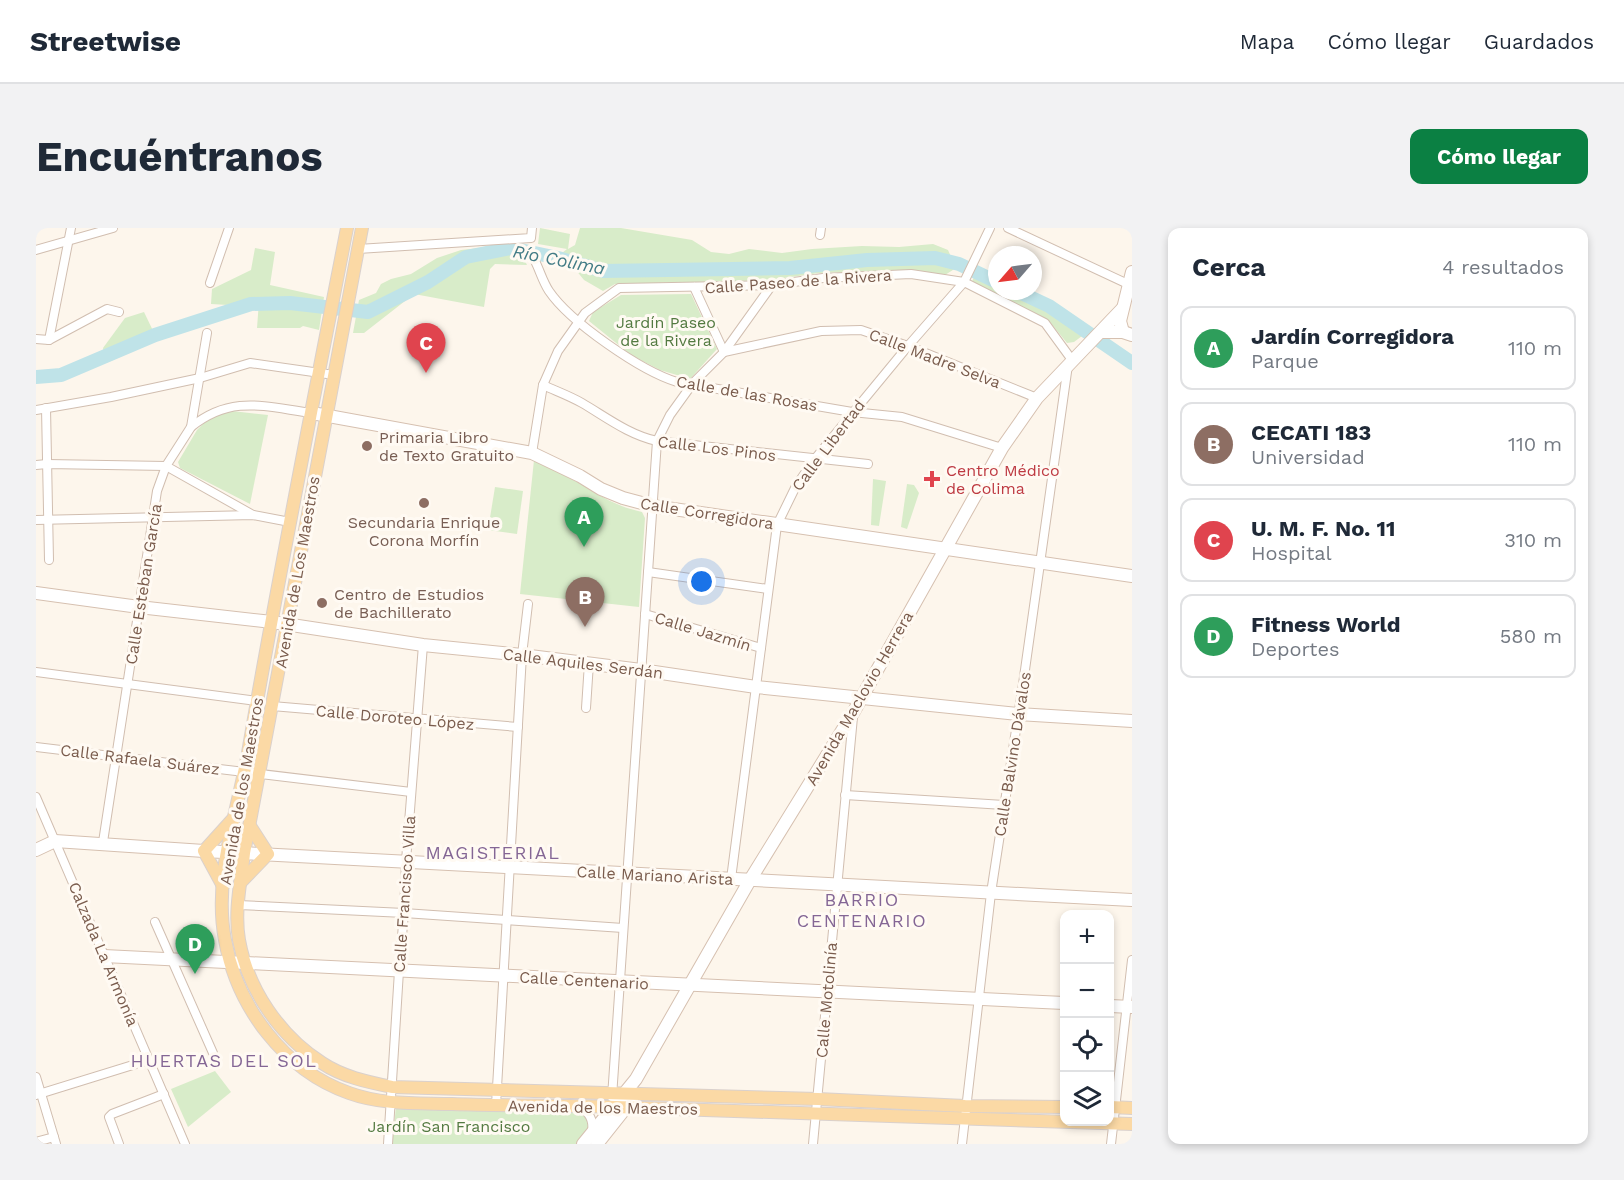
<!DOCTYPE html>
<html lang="es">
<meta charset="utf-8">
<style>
body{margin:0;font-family:"Work Sans",sans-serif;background:#f2f2f3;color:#1f2937}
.controls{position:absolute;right:18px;bottom:18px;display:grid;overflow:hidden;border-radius:12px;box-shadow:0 3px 9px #0003}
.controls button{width:54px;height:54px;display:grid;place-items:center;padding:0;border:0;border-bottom:2px solid #e0e1e3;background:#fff;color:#1f2937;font:30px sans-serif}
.compass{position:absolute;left:952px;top:18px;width:54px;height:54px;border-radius:50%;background:#fff;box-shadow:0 3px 9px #0003;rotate:242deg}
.you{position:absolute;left:666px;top:354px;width:21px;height:21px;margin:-15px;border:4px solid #fff;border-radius:50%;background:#1a73e8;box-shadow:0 0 0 9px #1a73e833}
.badge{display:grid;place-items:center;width:39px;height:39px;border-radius:50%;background:#0b8043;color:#fff;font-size:20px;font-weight:700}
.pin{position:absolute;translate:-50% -50px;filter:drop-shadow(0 2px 3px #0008)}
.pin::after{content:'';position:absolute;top:32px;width:21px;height:18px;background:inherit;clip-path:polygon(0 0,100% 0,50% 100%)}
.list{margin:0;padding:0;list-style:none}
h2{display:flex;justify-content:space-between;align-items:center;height:78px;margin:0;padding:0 24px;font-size:26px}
h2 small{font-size:20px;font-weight:400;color:#747a83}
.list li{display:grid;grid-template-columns:39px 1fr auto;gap:18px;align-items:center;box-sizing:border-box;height:84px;margin:0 12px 12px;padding:0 12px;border:2px solid #e0e1e3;border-radius:12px}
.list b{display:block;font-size:22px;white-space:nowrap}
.list p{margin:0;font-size:20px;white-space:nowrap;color:#747a83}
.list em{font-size:20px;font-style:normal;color:#747a83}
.icon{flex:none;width:33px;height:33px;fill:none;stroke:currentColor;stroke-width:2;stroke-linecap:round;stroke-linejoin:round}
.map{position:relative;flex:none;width:1096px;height:916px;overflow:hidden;border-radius:12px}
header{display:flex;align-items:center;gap:36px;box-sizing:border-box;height:84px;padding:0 30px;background:#fff;border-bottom:2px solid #e0e1e3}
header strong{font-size:28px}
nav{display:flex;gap:33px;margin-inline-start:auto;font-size:21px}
.intro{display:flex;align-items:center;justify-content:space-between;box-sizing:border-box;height:144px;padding:0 36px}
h1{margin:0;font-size:42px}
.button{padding:15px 27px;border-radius:12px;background:#0b8043;color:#fff;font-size:21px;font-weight:700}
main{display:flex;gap:36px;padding:0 36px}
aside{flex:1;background:#fff;border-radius:12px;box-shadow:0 3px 9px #0003}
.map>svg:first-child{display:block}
.green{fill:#d8ecc9}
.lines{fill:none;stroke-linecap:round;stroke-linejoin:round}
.river{stroke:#bfe3e8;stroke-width:14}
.street-casing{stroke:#d1beb0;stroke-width:10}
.secondary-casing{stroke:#d6c0b0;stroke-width:14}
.primary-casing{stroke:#dad1cd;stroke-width:14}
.street{stroke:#fff;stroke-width:8}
.secondary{stroke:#fff;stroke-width:12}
.primary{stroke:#fbd9a5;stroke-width:12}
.education-dot{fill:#8d6e63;stroke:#fffaf3;stroke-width:2}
.health-dot{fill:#e0444e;stroke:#fffaf3;stroke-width:2}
.labels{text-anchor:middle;stroke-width:6;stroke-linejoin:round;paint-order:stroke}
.street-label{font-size:16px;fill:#7a5c4d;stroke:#fffaf3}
.park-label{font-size:16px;fill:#537a41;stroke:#fffaf3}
.education-label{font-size:16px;fill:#785e54;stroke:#fffaf3;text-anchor:start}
.health-label{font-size:16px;fill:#be3a42;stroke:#fffaf3;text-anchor:start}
.water-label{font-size:18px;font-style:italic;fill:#437c86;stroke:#fffaf3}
.neighbourhood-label{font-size:18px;letter-spacing:1.5px;fill:#846695;stroke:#fffaf3}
</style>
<header>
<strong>Streetwise</strong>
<nav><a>Mapa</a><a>Cómo llegar</a><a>Guardados</a></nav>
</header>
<div class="intro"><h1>Encuéntranos</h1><a class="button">Cómo llegar</a></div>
<main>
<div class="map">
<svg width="1096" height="916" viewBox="0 0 1096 916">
<rect width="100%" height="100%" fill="#fdf6ec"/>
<g class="green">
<polygon points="504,0 534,6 532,21 539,17 544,0 585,0 656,12 675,24 693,26 713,21 746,25 776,21 826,18 863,19 897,16 912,22 920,40 909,47 879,42 783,45 734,52 579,56 567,63 548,52 526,25 531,21 502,16"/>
<polygon points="481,16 491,37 459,36 454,41 448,79 378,66 328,105 317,105 323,72 340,65 345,56 355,51 375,46 401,30 425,22"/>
<polygon points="219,20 239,24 234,57 288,69 283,102 267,98 264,100 221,100 223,73 192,77 175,76 176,61 215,42"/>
<path d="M939 46 949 50 961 59V63H977L986 71 1012 81 1015 87C1027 88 1040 97 1046 108L1038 114 1031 115 1013 93 936 54Z"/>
<polygon points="655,66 681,121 654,151 624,142 595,127 553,93 557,84 585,67"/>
<polygon points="108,84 120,109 118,114 70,135 67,120 89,90"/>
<polygon points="196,183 232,187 214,276 144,240 142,234 161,202 174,189"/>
<path d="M498 232C512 239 527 246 541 254 566 268 576 277 606 284L609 290 603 379 484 366Z"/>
<polygon points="837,251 850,253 843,298 835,297"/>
<polygon points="871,256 878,257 883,265 871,301 865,299"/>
<polygon points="459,259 487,263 481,306 452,302"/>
<polygon points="179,843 195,864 152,899 135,861"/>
<polygon points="360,879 546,883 551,887 555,899 540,916 356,916"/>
</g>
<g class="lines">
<g class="river">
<polyline points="981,63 1013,78 1096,135"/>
<polyline points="0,149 25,147 119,107 215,76 254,75 332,84 392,54 430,29 475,20 522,30 567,43 754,40 831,32 899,30 923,36 961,54"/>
</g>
<g class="street-casing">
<g id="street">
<polyline points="972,0 1096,58"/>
<polyline points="784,7 785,0"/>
<polyline points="322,21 495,10 496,0"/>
<polyline points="0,22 77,0"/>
<path d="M499 33C504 43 507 54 513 63 534 94 605 143 641 154L816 184 866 189 966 220"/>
<polyline points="174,55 193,0"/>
<polyline points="658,59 688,124 785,103 825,102 872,118 1001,170"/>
<polyline points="0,111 13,112 71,81 83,84"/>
<polyline points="13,112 35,0"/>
<path d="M507 157C520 163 534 168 546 175 570 189 593 207 621 213L832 236"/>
<polyline points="10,180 13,332"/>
<polyline points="0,182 75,169 164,150 214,135 298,147"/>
<path d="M155 199C196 166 229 179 276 185"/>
<polyline points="496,225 507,157 522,123 549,85 583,60 736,57 787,50 875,46 928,54 1009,95 1036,132"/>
<polyline points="0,237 11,236 130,238 217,287"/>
<polyline points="0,292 217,287 254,294"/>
<polyline points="612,344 732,361"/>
<polyline points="609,386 725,420"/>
<polyline points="0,444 221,473"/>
<polyline points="236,478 482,499"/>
<polyline points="550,480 553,435"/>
<polyline points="0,519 375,564"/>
<polyline points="809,567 968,577"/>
<polyline points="0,569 149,916"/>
<polyline points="67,614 121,263 130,238 155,199 171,105"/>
<polyline points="695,651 741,297 760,258 778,232 872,118 928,54 954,0"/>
<polyline points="202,677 368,685 587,700"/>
<polyline points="119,694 177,825"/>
<polyline points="0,849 20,916"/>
<polyline points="0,867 113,832"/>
<polyline points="576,869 621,213 634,187 657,155 688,124 736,57"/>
<polyline points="460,877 486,427 492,376"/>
<path d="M543 878C553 885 558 891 556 904"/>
<polyline points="0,914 18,909"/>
<polyline points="83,916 73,889 76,886 128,866"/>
<polyline points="352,916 363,743 368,685 370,633 387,417"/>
<polyline points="777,916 817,489"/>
<polyline points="926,916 955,665 987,456 1032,137"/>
<polyline points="1075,916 1096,732"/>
</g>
</g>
<g class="secondary-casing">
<g id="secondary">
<polyline points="1066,104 1087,104 1096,107"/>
<polyline points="1087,104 1084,93 1096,44"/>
<polyline points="276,185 496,225 544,248 565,261 587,270 617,278 1096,348"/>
<polyline points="0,365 103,379 236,394 387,417 486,427 605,442 720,459 982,486 1096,493"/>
<polyline points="0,622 19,613 168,623 1096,672"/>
<polyline points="68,728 1028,775"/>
<polyline points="1074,778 1096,779"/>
<polyline points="547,916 600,851 714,652 817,485 966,220 1001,170 1086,81"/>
<polyline points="561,916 596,872"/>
</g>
</g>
<g class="primary-casing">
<g id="primary">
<path d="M311 0C277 175 242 349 212 525 201 585 177 650 189 712 201 779 248 842 313 865 346 877 381 875 416 876 470 878 525 877 579 879 752 884 924 891 1096 896"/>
<path d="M326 0 208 625C205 653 198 683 203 712 212 762 244 808 286 835 307 849 332 854 356 859L782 871 929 878 1028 879"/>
<polyline points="204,655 232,626 214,598"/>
<polyline points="187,658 168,623 196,592"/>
<polyline points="1074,879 1096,880"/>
</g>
</g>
<use href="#street" class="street"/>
<use href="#secondary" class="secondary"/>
<use href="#primary" class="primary"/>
</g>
<g class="education-dot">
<circle cx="331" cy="218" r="6"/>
<circle cx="388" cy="275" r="6"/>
<circle cx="286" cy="375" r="6"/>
</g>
<path class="health-dot" d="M893 242h6v6h6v6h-6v6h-6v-6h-6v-6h6z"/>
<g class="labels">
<g class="street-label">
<text transform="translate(762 53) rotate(-4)" y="6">Calle Paseo de la Rivera</text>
<text transform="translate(899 130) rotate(21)" y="6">Calle Madre Selva</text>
<text transform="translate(711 165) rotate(10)" y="6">Calle de las Rosas</text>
<text transform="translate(792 217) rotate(-53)" y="6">Calle Libertad</text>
<text transform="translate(681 220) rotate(7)" y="6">Calle Los Pinos</text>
<text transform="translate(671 285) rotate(9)" y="6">Calle Corregidora</text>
<text transform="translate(261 344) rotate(-80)" y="6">Avenida de Los Maestros</text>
<text transform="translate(107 356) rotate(-81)" y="6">Calle Esteban García</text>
<text transform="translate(667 403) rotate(17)" y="6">Calle Jazmín</text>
<text transform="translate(547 435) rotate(7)" y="6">Calle Aquiles Serdán</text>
<text transform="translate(823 470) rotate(-60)" y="6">Avenida Maclovio Herrera</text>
<text transform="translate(359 489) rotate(5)" y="6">Calle Doroteo López</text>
<text transform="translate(976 526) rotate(-81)" y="6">Calle Balvino Dávalos</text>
<text transform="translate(104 531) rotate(7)" y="6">Calle Rafaela Suárez</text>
<text transform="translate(205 563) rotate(-80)" y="6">Avenida de los Maestros</text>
<text transform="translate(619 647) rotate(3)" y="6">Calle Mariano Arista</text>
<text transform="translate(368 666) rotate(-86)" y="6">Calle Francisco Villa</text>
<text transform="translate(68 726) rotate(67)" y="6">Calzada La Armonía</text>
<text transform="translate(548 752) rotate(3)" y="6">Calle Centenario</text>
<text transform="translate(790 772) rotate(-85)" y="6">Calle Motolinía</text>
<text transform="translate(567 879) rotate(1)" y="6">Avenida de los Maestros</text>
</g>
<g class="park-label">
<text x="630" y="100">Jardín Paseo<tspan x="630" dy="18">de la Rivera</tspan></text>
<text x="413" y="904">Jardín San Francisco</text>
</g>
<g class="education-label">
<text x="343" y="215">Primaria Libro<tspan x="343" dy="18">de Texto Gratuito</tspan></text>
<text x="388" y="300" text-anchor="middle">Secundaria Enrique<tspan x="388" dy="18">Corona Morfín</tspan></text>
<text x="298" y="372">Centro de Estudios<tspan x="298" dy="18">de Bachillerato</tspan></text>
</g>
<g class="health-label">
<text x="910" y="248">Centro Médico<tspan x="910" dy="18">de Colima</tspan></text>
</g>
<g class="water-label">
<text transform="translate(523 32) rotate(11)" y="6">Río Colima</text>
</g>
<g class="neighbourhood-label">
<text x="457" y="631">MAGISTERIAL</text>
<text x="826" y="678">BARRIO<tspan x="826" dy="21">CENTENARIO</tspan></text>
<text x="188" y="839">HUERTAS DEL SOL</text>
</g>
</g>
</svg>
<div class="controls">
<button>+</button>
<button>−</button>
<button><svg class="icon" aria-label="locate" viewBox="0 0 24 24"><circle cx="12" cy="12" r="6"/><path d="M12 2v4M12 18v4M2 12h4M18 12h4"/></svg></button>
<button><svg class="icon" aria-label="layers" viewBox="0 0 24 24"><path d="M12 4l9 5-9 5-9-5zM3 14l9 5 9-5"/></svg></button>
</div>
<svg class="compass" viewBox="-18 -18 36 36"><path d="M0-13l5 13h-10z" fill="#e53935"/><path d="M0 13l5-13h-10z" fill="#747a83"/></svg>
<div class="you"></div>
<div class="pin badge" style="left:548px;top:319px;background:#2e9e5b">A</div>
<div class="pin badge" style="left:549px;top:399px;background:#8d6e63">B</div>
<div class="pin badge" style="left:390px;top:145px;background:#e0444e">C</div>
<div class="pin badge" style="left:159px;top:746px;background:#2e9e5b">D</div>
</div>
<aside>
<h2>Cerca<small>4 resultados</small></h2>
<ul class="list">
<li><span class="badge" style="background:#2e9e5b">A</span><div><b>Jardín Corregidora</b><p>Parque</p></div><em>110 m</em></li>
<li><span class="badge" style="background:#8d6e63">B</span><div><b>CECATI 183</b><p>Universidad</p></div><em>110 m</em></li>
<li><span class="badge" style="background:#e0444e">C</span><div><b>U. M. F. No. 11</b><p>Hospital</p></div><em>310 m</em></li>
<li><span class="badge" style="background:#2e9e5b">D</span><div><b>Fitness World</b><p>Deportes</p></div><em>580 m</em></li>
</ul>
</aside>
</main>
